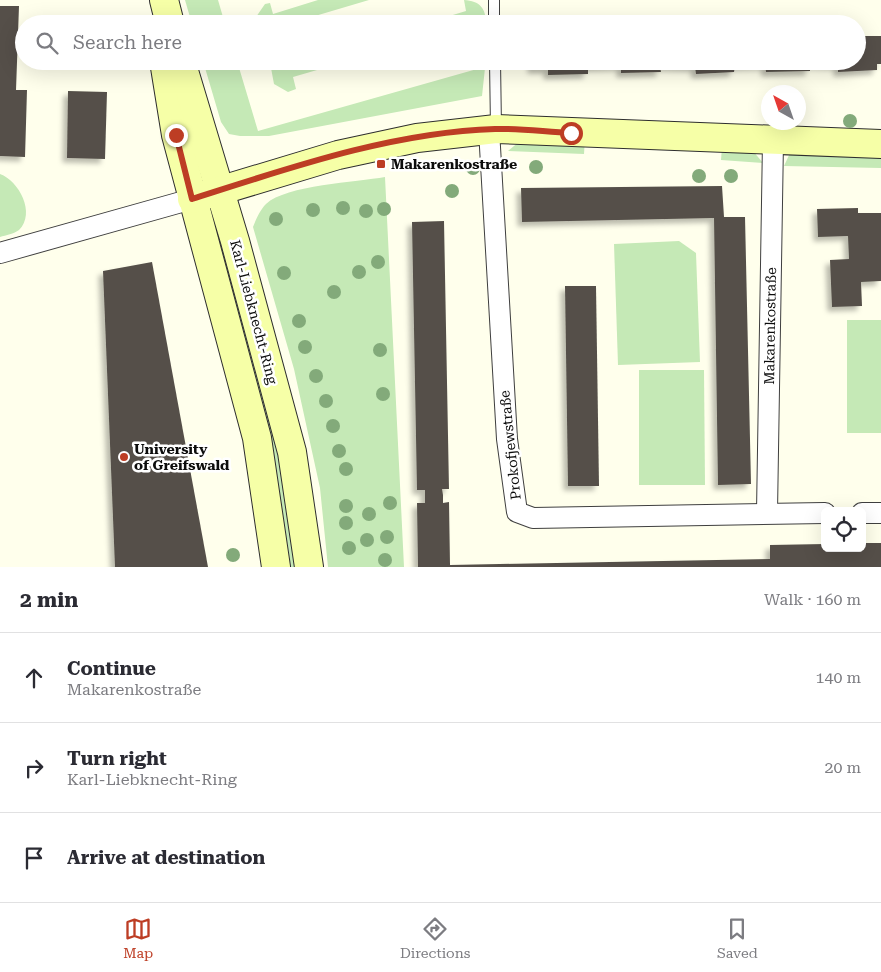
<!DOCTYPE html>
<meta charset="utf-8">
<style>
body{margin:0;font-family:"Roboto Serif",serif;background:#f7f7f7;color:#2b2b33}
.controls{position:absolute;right:15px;bottom:15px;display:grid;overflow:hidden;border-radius:8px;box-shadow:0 5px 20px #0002}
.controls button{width:45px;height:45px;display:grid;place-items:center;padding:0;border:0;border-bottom:1px solid #e1e1e2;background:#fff;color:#2b2b33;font:25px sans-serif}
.compass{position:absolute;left:761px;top:85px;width:45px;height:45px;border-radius:50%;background:#fff;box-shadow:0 5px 20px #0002;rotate:320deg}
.stop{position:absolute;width:15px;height:15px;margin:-11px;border:4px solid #bd3d24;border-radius:50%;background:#fff}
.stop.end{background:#bd3d24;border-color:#fff;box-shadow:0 1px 5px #0008}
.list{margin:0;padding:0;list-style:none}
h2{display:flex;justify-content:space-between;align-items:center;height:65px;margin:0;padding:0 20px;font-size:21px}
h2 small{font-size:16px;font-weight:400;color:#7c7c81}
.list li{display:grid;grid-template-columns:32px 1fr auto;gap:15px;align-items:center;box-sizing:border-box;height:90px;padding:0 20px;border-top:1px solid #e1e1e2}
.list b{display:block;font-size:19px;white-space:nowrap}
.list p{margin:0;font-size:16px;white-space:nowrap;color:#7c7c81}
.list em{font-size:16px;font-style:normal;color:#7c7c81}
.icon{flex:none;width:28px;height:28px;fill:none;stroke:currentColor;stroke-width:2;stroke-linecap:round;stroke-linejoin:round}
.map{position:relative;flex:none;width:881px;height:567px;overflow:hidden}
.search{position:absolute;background:#fff;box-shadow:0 5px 20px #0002;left:15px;right:15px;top:15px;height:55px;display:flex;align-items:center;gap:12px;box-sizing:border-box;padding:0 18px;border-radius:28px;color:#7c7c81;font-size:19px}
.sheet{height:335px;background:#fff}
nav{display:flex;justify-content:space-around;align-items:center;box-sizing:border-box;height:70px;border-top:1px solid #e1e1e2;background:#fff;font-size:14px;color:#7c7c81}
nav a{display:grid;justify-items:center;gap:2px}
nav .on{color:#bd3d24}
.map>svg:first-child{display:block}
.green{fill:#c5e9b6}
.building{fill:#555049;filter:url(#shadow)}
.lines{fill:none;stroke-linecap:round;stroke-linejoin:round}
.lane-casing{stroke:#3f3f3f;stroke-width:12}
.street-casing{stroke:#3f3f3f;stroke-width:22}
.secondary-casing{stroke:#2e2e2e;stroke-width:30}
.lane{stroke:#fff;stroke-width:10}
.street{stroke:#fff;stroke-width:20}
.secondary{stroke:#f6ffa7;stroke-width:28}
.tree{fill:#83aa7a}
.route{stroke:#bd3d24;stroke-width:6}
.poi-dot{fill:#bd3d24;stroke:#fff;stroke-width:2}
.labels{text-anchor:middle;stroke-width:5;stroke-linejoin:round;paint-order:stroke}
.poi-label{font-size:14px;font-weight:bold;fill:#0c0c0c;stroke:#fff;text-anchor:start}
.street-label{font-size:14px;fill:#0c0c0c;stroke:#fff}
</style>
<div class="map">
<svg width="881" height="567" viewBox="0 0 881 567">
<defs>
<filter id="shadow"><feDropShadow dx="-4.5" dy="4.5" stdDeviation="2.5" flood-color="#0004"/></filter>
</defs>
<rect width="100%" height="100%" fill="#ffffec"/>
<g class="green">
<polygon points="185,0 218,0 225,24 192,24"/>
<polygon points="318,0 369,0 288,24 257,24 256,17 265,4 270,3 273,14"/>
<path d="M464 0C480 1 486 8 486 24H423L466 11Z"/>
<polygon points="203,61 237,61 258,131 477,69 485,68 482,96 269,136 240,136 229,134 221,122"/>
<polygon points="274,61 287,61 288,64 299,61 348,61 293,77 296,89 288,92 274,84 271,68"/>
<polygon points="585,139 584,154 508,151 520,141"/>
<polygon points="722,147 753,151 763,163 721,160"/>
<polygon points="881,152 881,168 784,166 790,153"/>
<path d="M0 174C19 181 36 213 19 230 14 234 6 235 0 237Z"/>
<path d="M385 177 404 567H328L320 488 294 369 253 227C256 219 260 210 266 204 286 185 357 182 385 177Z"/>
<polygon points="679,241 696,253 700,362 618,365 614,244"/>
<polygon points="224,242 289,488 300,567 291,567 278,487 211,245"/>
<rect x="847" y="320" width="34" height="113"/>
<polygon points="639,370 704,370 705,485 639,485"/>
</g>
<g class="building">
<polygon points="0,6 19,6 16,90 27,90 25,157 0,156"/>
<polygon points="857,36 881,36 881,64 877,64 877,70 838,72 838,65 810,64 810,71 766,72 765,65 735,66 734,72 696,74 695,67 660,66 661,72 621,73 621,66 588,67 588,74 548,75 548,69 532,69 532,61 857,61"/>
<polygon points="68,91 107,92 105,159 67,158"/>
<polygon points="722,186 724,217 745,217 751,484 718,485 714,218 522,222 521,188"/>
<polygon points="858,208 858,213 881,213 881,281 861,282 862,306 832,307 830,260 849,259 848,236 818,237 817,209"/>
<polygon points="444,221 449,489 442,489 443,495 443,503 449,502 450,565 770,559 770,545 825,544 825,548 862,548 862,543 881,543 881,567 418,567 417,503 425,503 425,490 417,490 412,222"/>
<polygon points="152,262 208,567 115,567 103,271"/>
<polygon points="565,286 596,286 599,486 568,486"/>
</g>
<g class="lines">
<g class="lane-casing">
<g id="lane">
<polyline points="494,0 494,24"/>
<polyline points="495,61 496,128"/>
</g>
</g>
<g class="street-casing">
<g id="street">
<polyline points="489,130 507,439 517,512 533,518 825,513"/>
<polyline points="0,253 192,199"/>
<polyline points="767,512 773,141"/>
<polyline points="862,513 881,513"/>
</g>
</g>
<g class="secondary-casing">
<g id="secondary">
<polyline points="164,0 170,24"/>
<polyline points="164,61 176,135 257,438 276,567"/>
<polyline points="181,61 235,241 292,452 309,567"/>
<polyline points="192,199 338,155 417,138 496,129 881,144"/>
</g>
</g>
<use href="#lane" class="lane"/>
<use href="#street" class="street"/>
<use href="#secondary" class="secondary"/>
</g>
<g class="tree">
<circle cx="850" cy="121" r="7"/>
<circle cx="536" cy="167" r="7"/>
<circle cx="473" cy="168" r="7"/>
<circle cx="699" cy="176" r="7"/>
<circle cx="731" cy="176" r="7"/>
<circle cx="452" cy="191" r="7"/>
<circle cx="343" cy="208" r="7"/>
<circle cx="384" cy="209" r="7"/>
<circle cx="313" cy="210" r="7"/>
<circle cx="366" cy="211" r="7"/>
<circle cx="276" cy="219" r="7"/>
<circle cx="378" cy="262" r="7"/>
<circle cx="359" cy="272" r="7"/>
<circle cx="284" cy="273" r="7"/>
<circle cx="334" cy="292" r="7"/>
<circle cx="299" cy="321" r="7"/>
<circle cx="305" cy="347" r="7"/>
<circle cx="380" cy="350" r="7"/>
<circle cx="316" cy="376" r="7"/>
<circle cx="383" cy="394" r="7"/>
<circle cx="326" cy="401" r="7"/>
<circle cx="333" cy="426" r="7"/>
<circle cx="339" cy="451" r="7"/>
<circle cx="346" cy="469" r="7"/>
<circle cx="390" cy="503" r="7"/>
<circle cx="346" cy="506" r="7"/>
<circle cx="369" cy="514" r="7"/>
<circle cx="346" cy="523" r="7"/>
<circle cx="387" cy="537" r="7"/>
<circle cx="367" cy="540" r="7"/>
<circle cx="349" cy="548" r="7"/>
<circle cx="233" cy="555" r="7"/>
<circle cx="385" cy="560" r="7"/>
</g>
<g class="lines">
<path class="route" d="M176 135 192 199C289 168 393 132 495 129 520 128 546 132 571 133"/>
</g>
<g class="poi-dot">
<rect x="376" y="159" width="10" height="10" rx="2.5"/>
<circle cx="124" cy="457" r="5"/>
</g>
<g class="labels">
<g class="poi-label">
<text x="391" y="169">Makarenkostraße</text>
<text x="134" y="454">University<tspan x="134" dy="16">of Greifswald</tspan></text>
</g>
<g class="street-label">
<text transform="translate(254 312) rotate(75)" y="5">Karl-Liebknecht-Ring</text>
<text transform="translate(770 326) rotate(-89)" y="5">Makarenkostraße</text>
<text transform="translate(510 445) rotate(-96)" y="5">Prokofjewstraße</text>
</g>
</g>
</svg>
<div class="controls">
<button><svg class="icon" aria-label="locate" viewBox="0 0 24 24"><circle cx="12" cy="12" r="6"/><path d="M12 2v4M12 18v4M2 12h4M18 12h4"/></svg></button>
</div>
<svg class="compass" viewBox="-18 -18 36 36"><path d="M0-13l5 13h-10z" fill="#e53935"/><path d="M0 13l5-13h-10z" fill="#7c7c81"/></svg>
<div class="stop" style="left:571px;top:133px"></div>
<div class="stop end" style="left:176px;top:135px"></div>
<div class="search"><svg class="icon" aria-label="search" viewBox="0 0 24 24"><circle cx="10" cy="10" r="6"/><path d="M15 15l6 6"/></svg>Search here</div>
</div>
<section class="sheet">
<h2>2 min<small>Walk · 160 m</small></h2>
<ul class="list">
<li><svg class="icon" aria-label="ahead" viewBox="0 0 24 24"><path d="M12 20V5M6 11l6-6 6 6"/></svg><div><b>Continue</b><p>Makarenkostraße</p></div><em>140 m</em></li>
<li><svg class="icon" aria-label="right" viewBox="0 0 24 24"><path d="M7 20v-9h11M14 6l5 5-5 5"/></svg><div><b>Turn right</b><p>Karl-Liebknecht-Ring</p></div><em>20 m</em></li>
<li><svg class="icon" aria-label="arrive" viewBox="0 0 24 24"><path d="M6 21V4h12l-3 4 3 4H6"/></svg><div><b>Arrive at destination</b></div></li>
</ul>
</section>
<nav>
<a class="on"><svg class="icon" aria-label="map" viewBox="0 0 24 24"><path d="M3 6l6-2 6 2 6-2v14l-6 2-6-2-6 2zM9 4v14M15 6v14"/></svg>Map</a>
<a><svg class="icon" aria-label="directions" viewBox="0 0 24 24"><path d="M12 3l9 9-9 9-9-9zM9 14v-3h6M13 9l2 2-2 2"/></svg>Directions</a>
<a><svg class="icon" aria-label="saved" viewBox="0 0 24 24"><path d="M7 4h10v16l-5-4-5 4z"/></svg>Saved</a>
</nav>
